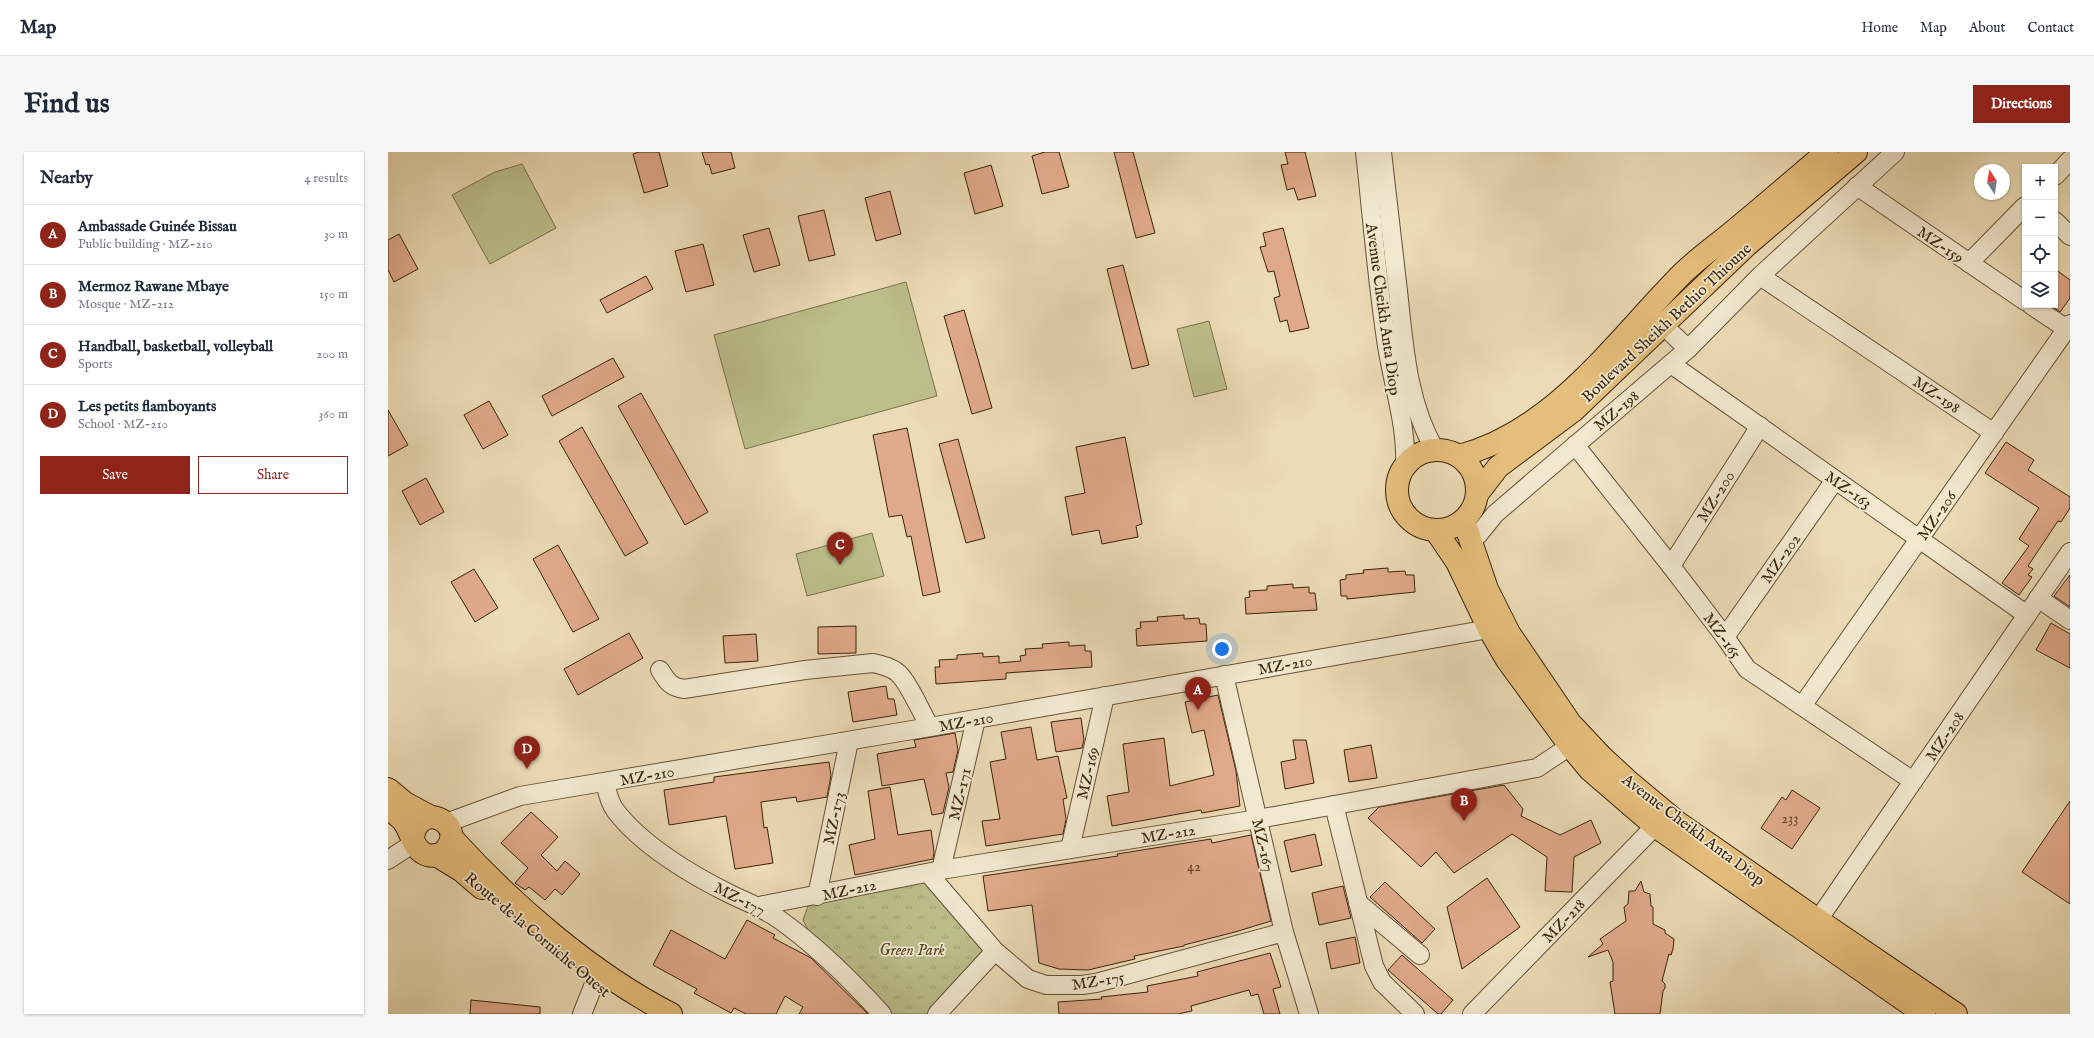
<!DOCTYPE html>
<meta charset="utf-8">
<style>
body{margin:0;font-family:"IM FELL English",serif;background:#f6f6f7;color:#1f2937}
.controls{position:absolute;right:12px;top:12px;display:grid;overflow:hidden;border-radius:0px;box-shadow:0 1px 3px #0004}
.controls button{width:36px;height:36px;display:grid;place-items:center;padding:0;border:0;border-bottom:1px solid #e0e1e3;background:#fff;color:#1f2937;font:20px sans-serif}
.compass{position:absolute;left:1586px;top:12px;width:36px;height:36px;border-radius:50%;background:#fff;box-shadow:0 1px 3px #0004;rotate:348deg}
.you{position:absolute;left:834px;top:497px;width:14px;height:14px;margin:-10px;border:3px solid #fff;border-radius:50%;background:#1a73e8;box-shadow:0 0 0 6px #1a73e833}
.badge{display:grid;place-items:center;width:26px;height:26px;border-radius:50%;background:#8f2418;color:#fff;font-size:13px;font-weight:700}
.pin{position:absolute;translate:-50% -33px;filter:drop-shadow(0 1px 2px #0008)}
.pin::after{content:'';position:absolute;top:21px;width:14px;height:12px;background:inherit;clip-path:polygon(0 0,100% 0,50% 100%)}
.list{margin:0;padding:0;list-style:none}
h2{display:flex;justify-content:space-between;align-items:center;height:52px;margin:0;padding:0 16px;font-size:17px}
h2 small{font-size:13px;font-weight:400;color:#747a83}
.list li{display:grid;grid-template-columns:26px 1fr auto;gap:12px;align-items:center;box-sizing:border-box;height:60px;padding:0 16px;border-top:1px solid #e0e1e3}
.list b{display:block;font-size:15px;white-space:nowrap}
.list p{margin:0;font-size:13px;white-space:nowrap;color:#747a83}
.list em{font-size:13px;font-style:normal;color:#747a83}
.actions{display:flex;gap:8px;padding:12px 16px}
.actions a{flex:1;padding:9px 0;border:1px solid #8f2418;border-radius:0px;text-align:center;font-size:14px;color:#8f2418}
.actions .main{background:#8f2418;color:#fff}
.icon{flex:none;width:22px;height:22px;fill:none;stroke:currentColor;stroke-width:2;stroke-linecap:round;stroke-linejoin:round}
.map{position:relative;flex:none;width:1682px;height:862px;overflow:hidden;border-radius:0px}
header{display:flex;align-items:center;gap:24px;box-sizing:border-box;height:56px;padding:0 20px;background:#fff;border-bottom:1px solid #e0e1e3}
header strong{font-size:19px}
nav{display:flex;gap:22px;margin-inline-start:auto;font-size:14px}
.intro{display:flex;align-items:center;justify-content:space-between;box-sizing:border-box;height:96px;padding:0 24px}
h1{margin:0;font-size:28px}
.button{padding:10px 18px;border-radius:0px;background:#8f2418;color:#fff;font-size:14px;font-weight:700}
main{display:flex;gap:24px;padding:0 24px}
aside{flex:1;background:#fff;border-radius:0px;box-shadow:0 1px 3px #0004}
.map>svg:first-child{display:block}
.grass{fill:url(#grass-tufts);stroke:#7a714a}
.garden{fill:#bcbe8b;stroke:#7a714a}
.building{fill:#e1a98b;stroke:#392408}
.lines{fill:none;stroke-linecap:round;stroke-linejoin:round}
.minor-casing{stroke:#665234;stroke-width:20}
.major-casing{stroke:#392408;stroke-width:24}
.highway-casing{stroke:#392408;stroke-width:24}
.minor{stroke:#f2e8d0;stroke-width:18}
.major{stroke:#e6be7b;stroke-width:22}
.highway{stroke:#e6be7b;stroke-width:22}
.labels{text-anchor:middle;stroke-width:3.5;stroke-linejoin:round;paint-order:stroke}
.number-label{font-size:14px;fill:#634529}
.street-label{font-size:16px;fill:#392408;stroke:#f2e8d0}
.park-label{font-size:16px;font-style:italic;fill:#5a4a29;stroke:#f2e8d0}
</style>
<header>
<strong>Map</strong>
<nav><a>Home</a><a>Map</a><a>About</a><a>Contact</a></nav>
</header>
<div class="intro"><h1>Find us</h1><a class="button">Directions</a></div>
<main>
<aside>
<h2>Nearby<small>4 results</small></h2>
<ul class="list">
<li><span class="badge">A</span><div><b>Ambassade Guinée Bissau</b><p>Public building · MZ-210</p></div><em>30 m</em></li>
<li><span class="badge">B</span><div><b>Mermoz Rawane Mbaye</b><p>Mosque · MZ-212</p></div><em>150 m</em></li>
<li><span class="badge">C</span><div><b>Handball, basketball, volleyball</b><p>Sports</p></div><em>200 m</em></li>
<li><span class="badge">D</span><div><b>Les petits flamboyants</b><p>School · MZ-210</p></div><em>360 m</em></li>
</ul>
<div class="actions"><a class="main">Save</a><a>Share</a></div>
</aside>
<div class="map">
<svg width="1682" height="862" viewBox="0 0 1682 862">
<defs>
<pattern id="grass-tufts" width="24" height="20" patternUnits="userSpaceOnUse"><rect width="24" height="20" fill="#bcbe8b"/><path d="M3 7l-1-3M5 7V3M7 7l1-3M15 17l-1-3M17 17v-4M19 17l1-3" fill="none" stroke="#a2a376"/></pattern>
</defs>
<rect width="100%" height="100%" fill="#ebdbb6"/>
<filter id="stains"><feTurbulence type="fractalNoise" baseFrequency=".005" numOctaves="4"/><feColorMatrix values="0 0 0 0 .2 0 0 0 0 .09 0 0 0 0 .02 0 0 0 .5 -.17"/></filter>
<radialGradient id="worn" r=".72"><stop offset=".6" stop-color="#630" stop-opacity="0"/><stop offset="1" stop-color="#630" stop-opacity=".3"/></radialGradient>
<polygon class="grass" points="538,730 594,791 596,801 544,862 504,862 478,833 422,782 415,768 420,754 445,747"/>
<g class="garden">
<polygon points="134,12 168,76 102,112 64,43 107,20"/>
<polygon points="518,130 549,244 357,297 326,183"/>
<polygon points="821,169 839,237 806,245 789,177"/>
<polygon points="484,381 496,424 419,444 408,402"/>
</g>
<g class="building">
<polygon points="251,0 271,0 280,34 256,41 245,2"/>
<polygon points="314,0 343,0 347,16 324,22 321,12 318,13"/>
<polygon points="657,0 671,0 681,35 654,42 644,4"/>
<polygon points="726,0 745,0 767,81 748,86"/>
<polygon points="897,0 917,0 928,44 910,48 906,36 899,38 893,13 900,12"/>
<polygon points="603,13 615,54 587,62 576,21"/>
<polygon points="502,39 513,82 488,89 477,46"/>
<polygon points="436,58 447,103 421,109 410,64"/>
<polygon points="381,76 392,113 366,120 355,83"/>
<polygon points="895,76 921,176 902,180 899,168 892,170 886,146 892,144 886,119 880,120 872,95 878,94 875,81"/>
<polygon points="11,82 30,117 6,130 0,118 0,88"/>
<polygon points="315,92 326,133 298,140 287,99"/>
<polygon points="735,113 761,213 744,217 719,117"/>
<polygon points="1667,117 1682,128 1682,146 1672,160 1662,153 1667,153"/>
<polygon points="258,124 265,137 219,161 212,148"/>
<polygon points="576,158 604,256 584,262 556,164"/>
<polygon points="225,206 236,225 164,264 154,244"/>
<polygon points="253,241 320,360 297,373 230,254"/>
<polygon points="101,249 120,283 95,297 76,263"/>
<polygon points="0,258 20,293 0,304"/>
<polygon points="194,275 260,391 237,404 171,289"/>
<polygon points="519,276 552,440 535,444 523,384 519,385 514,363 501,365 485,283"/>
<polygon points="737,285 754,372 748,374 750,385 714,392 711,378 684,383 677,345 697,341 688,295"/>
<polygon points="570,287 597,386 578,391 551,292"/>
<polygon points="1618,290 1646,308 1640,318 1682,345 1682,356 1673,370 1670,369 1640,414 1645,417 1640,423 1644,425 1631,443 1614,431 1641,394 1631,387 1651,356 1597,321"/>
<polygon points="38,326 56,360 32,373 14,339"/>
<polygon points="170,393 211,467 185,480 145,407"/>
<polygon points="1000,416 1000,420 1017,419 1018,423 1026,423 1027,440 959,447 959,444 953,444 952,428 958,427 958,423 976,421 975,418"/>
<polygon points="86,417 110,456 87,470 63,430"/>
<polygon points="1682,423 1682,455 1666,444"/>
<polygon points="905,432 905,436 921,435 921,441 927,441 929,458 858,462 857,446 862,445 861,439 879,438 879,434"/>
<polygon points="796,463 796,467 811,466 812,472 818,472 819,489 749,494 748,477 753,476 752,470 770,469 769,465"/>
<polygon points="1663,471 1682,482 1682,516 1648,498"/>
<polygon points="468,474 468,501 430,502 430,475"/>
<polygon points="241,481 255,506 190,543 176,517"/>
<polygon points="368,482 370,509 337,511 335,484"/>
<polygon points="681,490 681,494 697,493 697,499 703,499 704,515 618,521 618,527 548,532 547,515 552,515 551,508 569,507 569,503 595,501 595,505 611,504 611,511 633,509 632,504 638,503 637,497 655,496 654,492"/>
<polygon points="498,534 500,547 506,547 509,563 465,570 460,540"/>
<polygon points="830,543 848,619 852,654 814,661 813,658 724,674 719,644 741,640 735,592 776,586 782,634 826,623 816,578 804,581 797,550"/>
<polygon points="693,566 696,588 694,596 668,600 663,570"/>
<polygon points="643,575 649,608 670,604 679,646 675,647 678,667 675,682 598,694 594,669 612,667 602,610 618,607 613,580"/>
<polygon points="567,581 570,598 565,620 558,621 561,635 555,661 544,663 536,627 494,634 489,602 528,595 526,588"/>
<polygon points="905,588 918,588 926,631 897,637 893,610 908,607"/>
<polygon points="983,593 989,626 961,630 956,598"/>
<polygon points="441,610 443,623 439,645 409,650 408,645 373,650 376,676 379,675 385,711 347,717 338,664 281,673 276,638 326,630 326,625"/>
<polygon points="1116,633 1135,657 1133,664 1172,683 1203,668 1213,691 1186,705 1184,740 1157,739 1159,705 1124,682 1066,721 1048,700 1033,715 980,666 991,655"/>
<polygon points="502,635 510,683 543,678 546,700 545,707 467,723 461,693 487,687 480,639"/>
<polygon points="1404,638 1432,656 1404,697 1373,676 1394,645 1398,648"/>
<polygon points="1682,649 1682,752 1634,720"/>
<polygon points="143,660 170,685 153,703 169,719 177,709 192,722 174,743 167,737 157,748 141,735 137,738 127,731 140,716 113,691"/>
<polygon points="927,682 934,713 903,720 896,689"/>
<polygon points="863,683 883,769 847,780 796,793 796,794 746,804 747,807 700,818 671,817 651,811 644,753 600,759 595,724 730,704 729,702 823,687 824,691"/>
<polygon points="1099,726 1132,775 1074,817 1059,755"/>
<polygon points="1253,729 1256,740 1262,742 1263,754 1265,755 1265,772 1277,778 1277,781 1286,787 1285,797 1283,803 1281,802 1274,829 1277,832 1277,836 1275,839 1272,862 1227,862 1222,830 1225,829 1225,810 1220,798 1200,805 1215,792 1212,787 1238,769 1236,755 1240,752 1241,739 1247,739"/>
<polygon points="997,730 1047,777 1034,791 982,745"/>
<polygon points="955,734 963,766 931,773 924,741"/>
<polygon points="359,768 387,783 385,786 423,806 480,862 411,862 415,855 397,844 388,862 358,862 346,856 343,861 306,841 309,837 265,813 283,778 337,807"/>
<polygon points="967,785 972,811 943,817 938,791"/>
<polygon points="882,801 893,835 885,837 892,862 876,862 870,842 863,844 861,838 803,854 804,859 790,862 671,862 670,850 714,847 713,845 760,840 759,834 810,824 809,820"/>
<polygon points="1014,803 1065,848 1053,862 1050,862 1000,818"/>
<polygon points="83,848 152,855 152,862 82,862"/>
</g>
<g class="lines">
<g class="minor-casing">
<g id="minor">
<path d="M977 0C984 64 989 129 999 194 1005 233 1019 274 1017 314"/>
<path d="M994 0C999 46 1005 93 1010 139 1016 193 1019 250 1047 298"/>
<polyline points="1667,24 1682,8"/>
<polyline points="1469,34 1637,149"/>
<polyline points="1667,69 1682,84"/>
<polyline points="1581,111 1637,54"/>
<polyline points="1372,124 1606,281"/>
<polyline points="1643,153 1682,179"/>
<polyline points="1275,173 1300,197"/>
<polyline points="1283,212 1639,463"/>
<polyline points="1187,293 1283,414 1337,485 1359,517 1525,629"/>
<polyline points="1082,390 1091,382 1107,362 1300,197 1372,124 1507,0"/>
<polyline points="1283,414 1372,274"/>
<polyline points="1650,446 1682,468"/>
<polyline points="1337,485 1447,328"/>
<path d="M272 518C279 529 282 535 296 537L417 518 485 511C494 513 503 515 510 521 521 531 534 562 542 575"/>
<polyline points="836,523 896,780 921,862"/>
<polyline points="1414,554 1682,172"/>
<path d="M217 630C219 639 221 650 227 658 253 693 305 724 344 743 361 751 377 757 392 768 430 795 463 828 494 862"/>
<polyline points="946,653 986,814 994,830 1027,862"/>
<polyline points="58,671 132,644 542,575 1101,477"/>
<polyline points="682,697 717,544"/>
<polyline points="0,708 26,691"/>
<polyline points="553,718 588,567"/>
<polyline points="540,721 607,799 640,827 658,833 694,833 708,831 896,780"/>
<polyline points="429,744 461,589"/>
<polyline points="970,751 1032,803"/>
<polyline points="371,754 553,718 870,667 1149,616 1182,594"/>
<polyline points="1430,768 1682,400"/>
<polyline points="194,862 206,832"/>
<polyline points="549,862 607,799"/>
<polyline points="1084,862 1267,674"/>
</g>
</g>
<g class="major-casing">
<g id="major">
<circle cx="1049" cy="338" r="40"/>
<path d="M1071 304C1166 279 1226 191 1291 125 1306 109 1325 96 1342 82 1375 55 1407 27 1439 0"/>
<polyline points="1090,341 1110,315 1185,259 1359,93 1468,0"/>
<polyline points="1076,369 1099,437 1121,481 1182,571 1213,604 1241,630 1289,670 1430,768 1568,862"/>
<polyline points="1048,379 1069,410 1101,477 1119,508 1182,594 1202,618 1267,674 1536,862"/>
</g>
</g>
<g class="highway-casing">
<g id="highway">
<polyline points="0,637 17,651 43,665"/>
<path d="M0 656C5 660 12 665 16 670 23 680 25 695 35 701 55 713 75 682 55 669 41 659 27 670 25 685"/>
<path d="M64 686C124 752 203 821 283 862"/>
<polyline points="48,703 74,719 94,736"/>
</g>
</g>
<use href="#minor" class="minor"/>
<use href="#major" class="major"/>
<use href="#highway" class="highway"/>
</g>
<g class="labels">
<g class="number-label">
<text x="1402" y="671">233</text>
<text x="806" y="719">42</text>
</g>
<g class="street-label">
<text transform="translate(1553 92) rotate(34)" y="6">MZ-159</text>
<text transform="translate(996 157) rotate(82)" y="6">Avenue Cheikh Anta Diop</text>
<text transform="translate(1278 170) rotate(-43)" y="6">Boulevard Sheikh Bethio Thioune</text>
<text transform="translate(1549 242) rotate(34)" y="6">MZ-198</text>
<text transform="translate(1228 258) rotate(-40)" y="6">MZ-198</text>
<text transform="translate(1461 337) rotate(35)" y="6">MZ-163</text>
<text transform="translate(1327 344) rotate(-58)" y="6">MZ-200</text>
<text transform="translate(1548 363) rotate(-55)" y="6">MZ-206</text>
<text transform="translate(1392 406) rotate(-55)" y="6">MZ-202</text>
<text transform="translate(1335 483) rotate(54)" y="6">MZ-165</text>
<text transform="translate(897 512) rotate(-10)" y="6">MZ-210</text>
<text transform="translate(578 569) rotate(-10)" y="6">MZ-210</text>
<text transform="translate(1556 584) rotate(-56)" y="6">MZ-208</text>
<text transform="translate(699 621) rotate(-77)" y="6">MZ-169</text>
<text transform="translate(259 623) rotate(-10)" y="6">MZ-210</text>
<text transform="translate(571 642) rotate(-77)" y="6">MZ-171</text>
<text transform="translate(445 666) rotate(-78)" y="6">MZ-173</text>
<text transform="translate(1306 677) rotate(37)" y="6">Avenue Cheikh Anta Diop</text>
<text transform="translate(780 681) rotate(-9)" y="6">MZ-212</text>
<text transform="translate(876 693) rotate(77)" y="6">MZ-167</text>
<text transform="translate(461 737) rotate(-12)" y="6">MZ-212</text>
<text transform="translate(352 746) rotate(27)" y="6">MZ-177</text>
<text transform="translate(1175 768) rotate(-46)" y="6">MZ-218</text>
<text transform="translate(150 782) rotate(40)" y="6">Route de la Corniche Ouest</text>
<text transform="translate(710 828) rotate(-9)" y="6">MZ-175</text>
</g>
<g class="park-label">
<text x="524" y="803">Green Park</text>
</g>
</g>
<rect width="100%" height="100%" filter="url(#stains)"/>
<rect width="100%" height="100%" fill="url(#worn)"/>
</svg>
<div class="controls">
<button>+</button>
<button>−</button>
<button><svg class="icon" aria-label="locate" viewBox="0 0 24 24"><circle cx="12" cy="12" r="6"/><path d="M12 2v4M12 18v4M2 12h4M18 12h4"/></svg></button>
<button><svg class="icon" aria-label="layers" viewBox="0 0 24 24"><path d="M12 4l9 5-9 5-9-5zM3 14l9 5 9-5"/></svg></button>
</div>
<svg class="compass" viewBox="-18 -18 36 36"><path d="M0-13l5 13h-10z" fill="#e53935"/><path d="M0 13l5-13h-10z" fill="#747a83"/></svg>
<div class="you"></div>
<div class="pin badge" style="left:810px;top:558px">A</div>
<div class="pin badge" style="left:1076px;top:669px">B</div>
<div class="pin badge" style="left:452px;top:413px">C</div>
<div class="pin badge" style="left:139px;top:617px">D</div>
</div>
</main>
